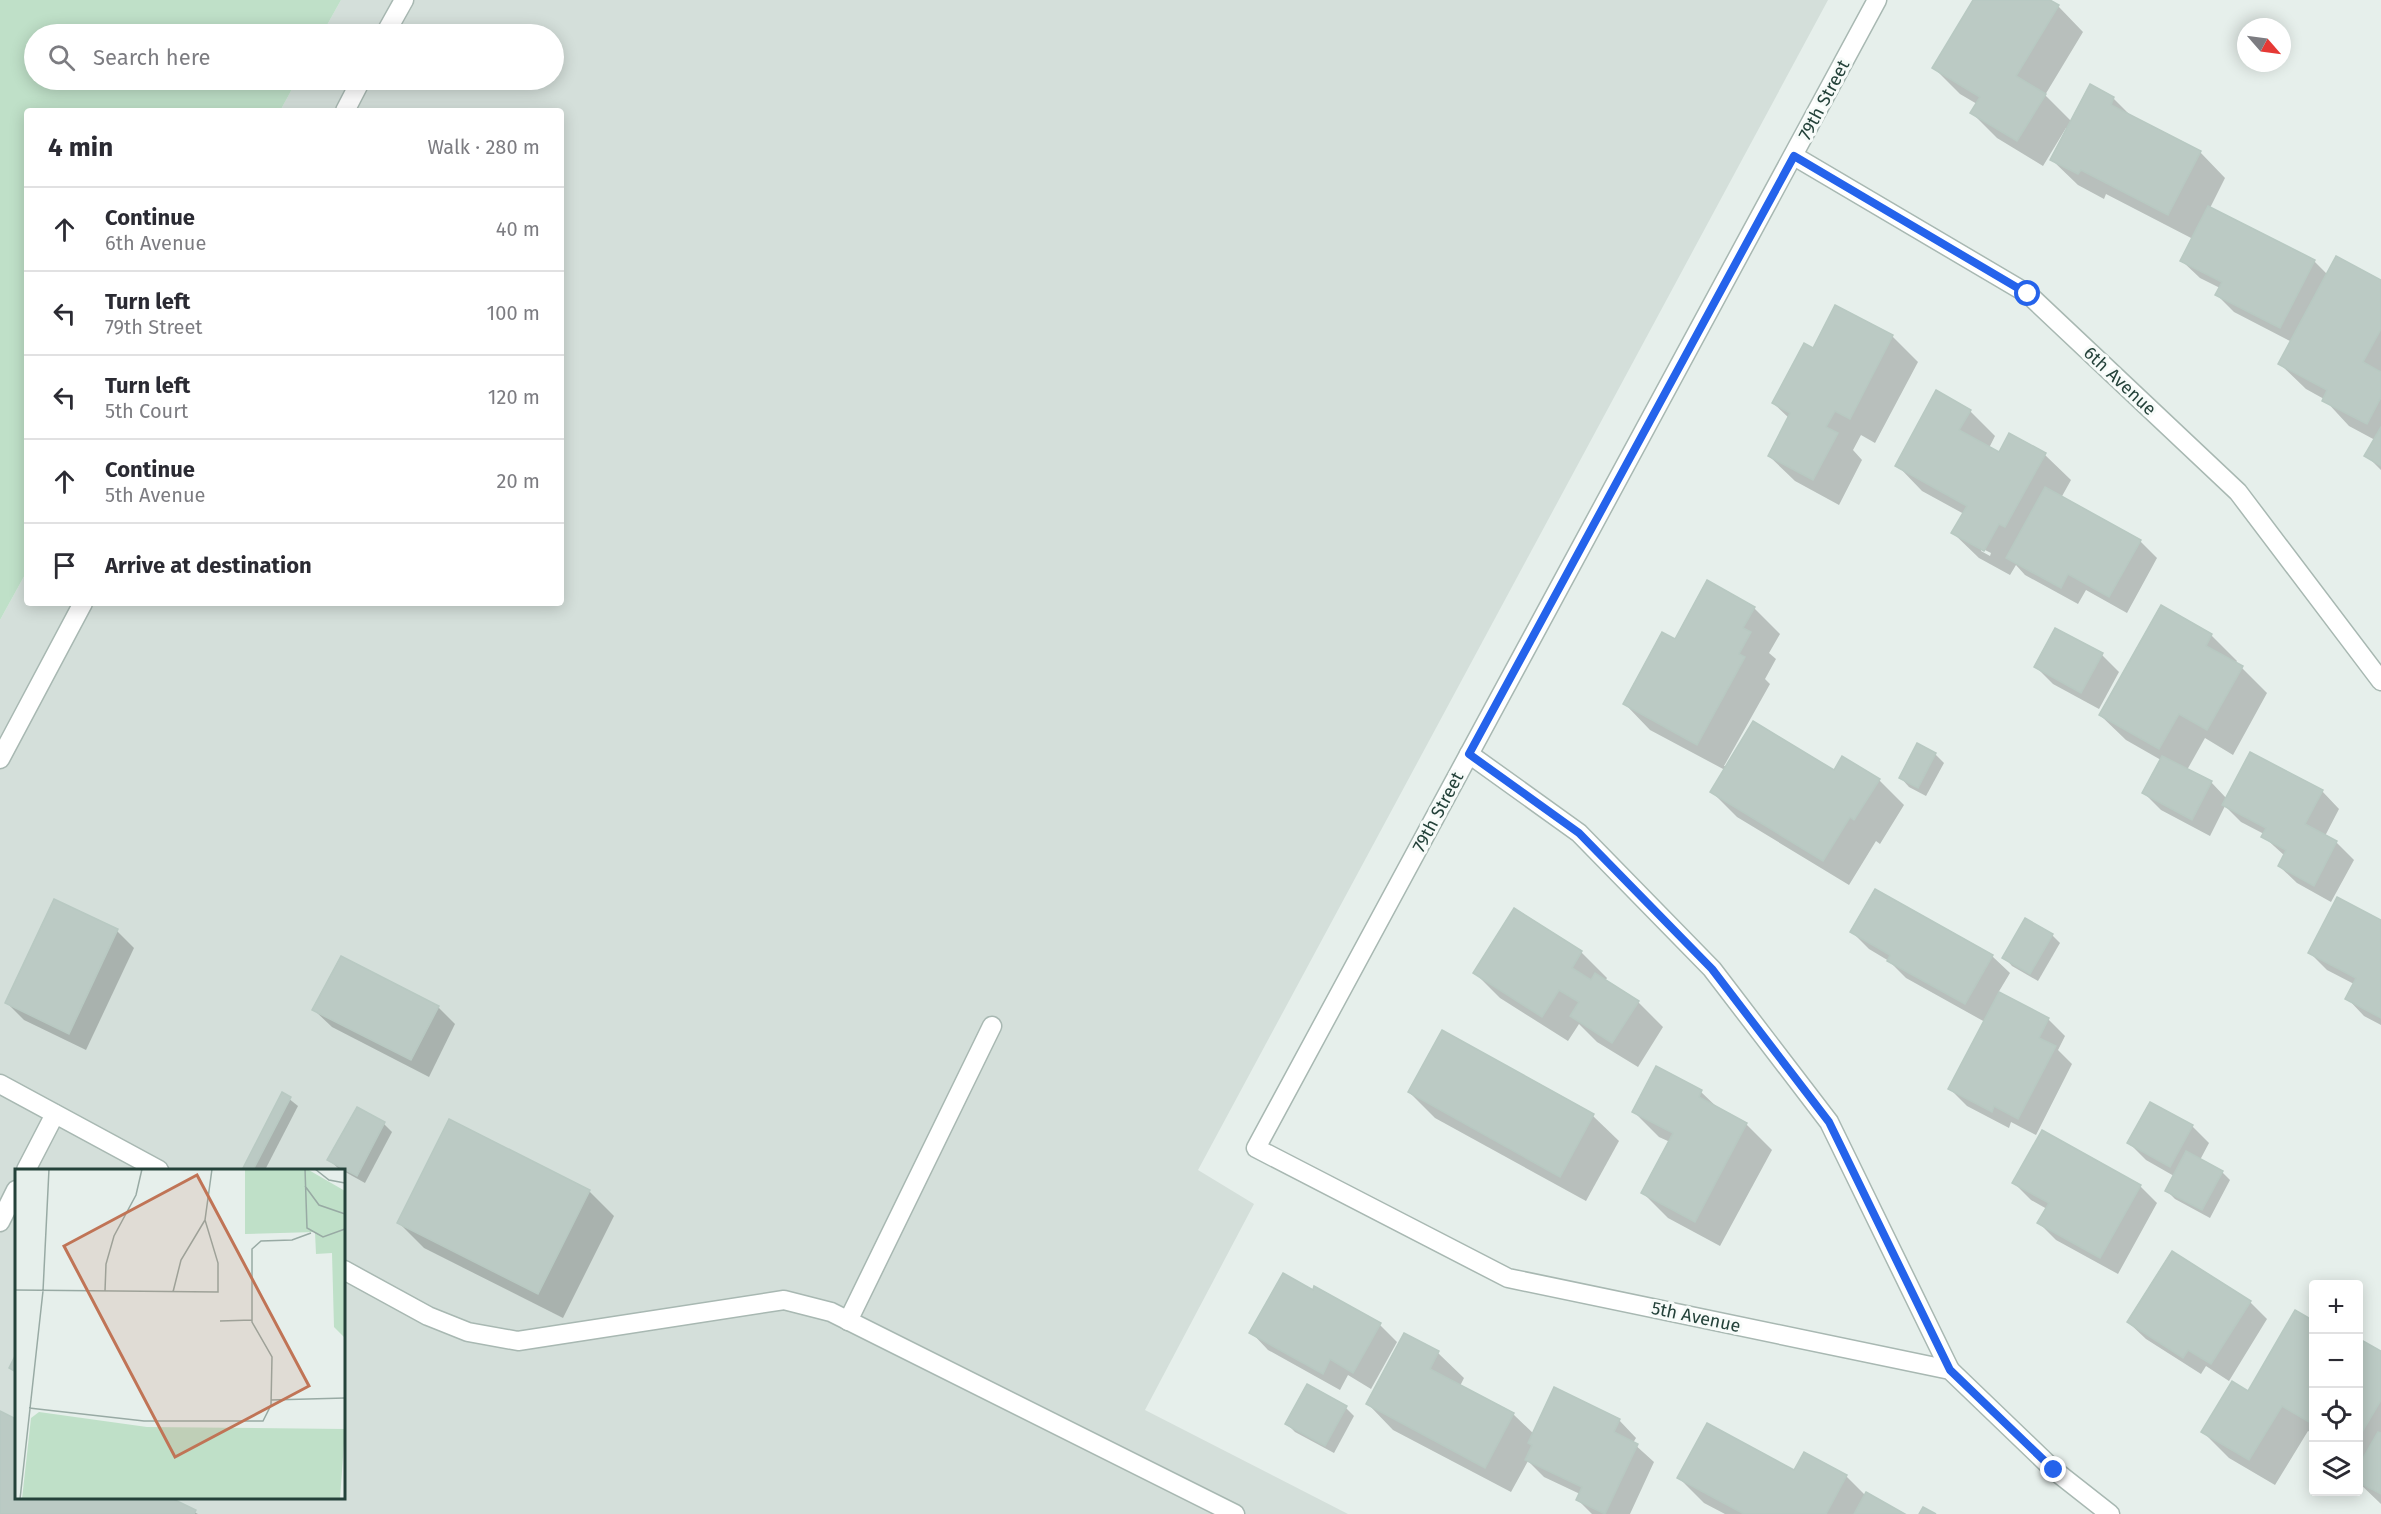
<!DOCTYPE html>
<meta charset="utf-8">
<style>
body{margin:0;font-family:"Fira Sans",sans-serif;background:#f2f2f3;color:#2b2b33}
.controls{position:absolute;right:18px;bottom:18px;display:grid;overflow:hidden;border-radius:6px;box-shadow:0 3px 15px #0003}
.controls button{width:54px;height:54px;display:grid;place-items:center;padding:0;border:0;border-bottom:2px solid #e1e1e2;background:#fff;color:#2b2b33;font:30px sans-serif}
.compass{position:absolute;left:2237px;top:18px;width:54px;height:54px;border-radius:50%;background:#fff;box-shadow:0 3px 15px #0003;rotate:118deg}
.stop{position:absolute;width:18px;height:18px;margin:-14px;border:4px solid #2563eb;border-radius:50%;background:#fff}
.stop.end{background:#2563eb;border-color:#fff;box-shadow:0 2px 6px #0008}
.list{margin:0;padding:0;list-style:none}
h2{display:flex;justify-content:space-between;align-items:center;height:78px;margin:0;padding:0 24px;font-size:26px}
h2 small{font-size:20px;font-weight:400;color:#7c7c81}
.list li{display:grid;grid-template-columns:39px 1fr auto;gap:18px;align-items:center;box-sizing:border-box;height:84px;padding:0 24px;border-top:2px solid #e1e1e2}
.list b{display:block;font-size:22px;white-space:nowrap}
.list p{margin:0;font-size:20px;white-space:nowrap;color:#7c7c81}
.list em{font-size:20px;font-style:normal;color:#7c7c81}
.icon{flex:none;width:33px;height:33px;fill:none;stroke:currentColor;stroke-width:2;stroke-linecap:round;stroke-linejoin:round}
.map{position:relative;flex:none;width:2381px;height:1514px;overflow:hidden}
.search{position:absolute;background:#fff;box-shadow:0 3px 15px #0003;left:24px;top:24px;width:540px;height:66px;display:flex;align-items:center;gap:15px;box-sizing:border-box;padding:0 21px;border-radius:33px;color:#7c7c81;font-size:22px}
.panel{position:absolute;background:#fff;box-shadow:0 3px 15px #0003;left:24px;top:108px;width:540px;height:498px;border-radius:6px}
.map>svg:first-child{display:block}
.built{fill:#d4dfda;fill-rule:evenodd}
.green{fill:#bfe0c8}
.shadow{fill:#0003;fill-rule:evenodd}
.building{fill:#bbcac4;stroke:#b8c9c2;stroke-width:1.5}
.lines{fill:none;stroke-linecap:round;stroke-linejoin:round}
.service-casing{stroke:#a8b8b2;stroke-width:21}
.minor-casing{stroke:#a8b8b2;stroke-width:21}
.service{stroke:#fff;stroke-width:18}
.minor{stroke:#fff;stroke-width:18}
.route{stroke:#2563eb;stroke-width:8}
.labels{text-anchor:middle;stroke-width:6;stroke-linejoin:round;paint-order:stroke}
.street-label{font-size:18px;fill:#24423a;stroke:#f7fbf9}
.inset-road{fill:none;stroke:#98aaa4;stroke-width:1.5}
.view{fill:#c07456;fill-opacity:0.15;stroke:#c07456;stroke-width:3}
.inset-edge{fill:none;stroke:#24423a;stroke-width:3}
</style>
<div class="map">
<svg width="2381" height="1514" viewBox="0 0 2381 1514">
<rect width="100%" height="100%" fill="#e6efeb"/>
<path class="built" d="M341 0H1828L1198 1170 1254 1204 1145 1410 1348 1514H0V620L27 571V603H561V111H280L297 80H554V34H322ZM16 1170H344V1498H16Z"/>
<polygon class="green" points="0,0 341,0 322,34 34,34 34,80 297,80 280,111 27,111 27,571 0,620"/>
<g class="shadow">
<polygon points="1975,0 2047,0 2058,6 2083,32 2045,95 2072,122 2113,98 2132,117 2200,152 2225,178 2210,208 2314,261 2328,275 2381,282 2381,470 2366,455 2375,440 2349,426 2324,399 2306,389 2280,364 2292,342 2234,312 2217,295 2220,288 2200,278 2182,261 2193,239 2106,194 2104,199 2078,185 2052,160 2068,129 2066,128 2043,166 1997,138 1972,113 1977,104 1960,94 1934,68"/>
<polygon points="1892,336 1918,362 1875,443 1861,435 1853,450 1862,460 1839,505 1795,481 1769,456 1789,418 1773,403 1813,350"/>
<path d="M1970 411 1995 436 1989 448 1999 454 2045 455 2071 480 2061 498 2140 541 2157 558 2127 613 2086 590 2078 604 2025 575 2016 565 2010 575 1979 558 1953 533 1964 514 1922 491 1897 465ZM1981 548 1991 553 1990 556 1981 551Z"/>
<polygon points="1708,582 1754,608 1780,634 1769,653 1776,659 1765,679 1770,684 1724,766 1834,772 1879,780 1904,805 1880,844 1876,841 1849,885 1737,817 1712,792 1725,770 1650,730 1625,704 1676,641"/>
<polygon points="2211,635 2237,661 2235,664 2242,668 2267,693 2233,755 2205,738 2187,770 2211,782 2227,799 2322,791 2339,809 2325,836 2336,842 2354,860 2331,902 2297,883 2279,866 2285,856 2263,836 2264,834 2241,822 2225,806 2210,836 2161,810 2144,793 2161,760 2126,740 2100,715"/>
<polygon points="2102,655 2119,672 2099,709 2053,684 2036,667"/>
<polygon points="1918,745 1935,754 1944,763 1926,796 1909,787 1901,778"/>
<polygon points="1514,910 1581,952 1607,978 1605,981 1638,1002 1663,1027 1638,1067 1597,1042 1579,1024 1568,1041 1500,998 1475,973"/>
<polygon points="2381,922 2381,1025 2364,1016 2347,998 2354,984 2327,970 2310,953"/>
<polygon points="117,931 134,948 86,1050 24,1020 7,1003"/>
<polygon points="1852,932 1992,956 2010,973 1998,993 2048,1019 2065,1036 2058,1050 2072,1064 2036,1135 2011,1122 2009,1128 1967,1106 1950,1089 1985,1022 1906,978 1889,961 1869,949"/>
<polygon points="2052,935 2060,943 2038,981 2012,966 2004,957"/>
<polygon points="438,1007 455,1024 429,1077 332,1027 314,1010"/>
<polygon points="1442,1032 1593,1116 1619,1141 1586,1201 1435,1118 1409,1092"/>
<polygon points="1657,1068 1701,1092 1720,1110 1746,1124 1772,1150 1720,1246 1668,1218 1643,1193 1670,1142 1659,1137 1634,1112"/>
<polygon points="283,1094 298,1106 265,1170 244,1170"/>
<polygon points="384,1124 392,1132 365,1183 338,1168 329,1160"/>
<polygon points="2192,1126 2209,1143 2200,1160 2222,1172 2230,1180 2210,1218 2175,1199 2167,1191 2174,1176 2146,1160 2129,1143"/>
<polygon points="2014,1183 2140,1186 2157,1203 2118,1274 2056,1240 2039,1223 2047,1209 2031,1200"/>
<polygon points="589,1191 614,1216 563,1318 424,1248 399,1223"/>
<polygon points="2250,1302 2267,1319 2229,1381 2206,1366 2201,1374 2146,1339 2128,1322"/>
<polygon points="2314,1322 2314,1434 2308,1431 2275,1485 2229,1458 2203,1432 2249,1393"/>
<polygon points="1380,1325 1397,1342 1371,1389 1348,1375 1340,1390 1268,1350 1251,1332"/>
<polygon points="1405,1335 1438,1353 1464,1378 1460,1386 1513,1414 1534,1434 1619,1420 1636,1438 1633,1443 1654,1462 1630,1514 1592,1514 1578,1500 1580,1494 1544,1477 1528,1461 1511,1492 1393,1430 1368,1404"/>
<polygon points="2358,1348 2381,1353 2381,1504 2358,1482 2358,1470 2362,1463 2358,1460"/>
<polygon points="1346,1408 1354,1416 1334,1453 1295,1432 1286,1423"/>
<polygon points="0,1412 16,1421 16,1498 168,1498 198,1514 0,1514"/>
<polygon points="1795,1472 1846,1476 1866,1496 1902,1514 1725,1514 1704,1503 1679,1478"/>
</g>
<g class="building">
<polygon points="1973,0 2050,0 2059,5 2016,76 2046,94 2017,141 1970,113 1980,97 1932,68"/>
<polygon points="2090,84 2114,97 2111,105 2201,151 2168,215 2081,170 2078,174 2050,160"/>
<polygon points="2208,206 2315,260 2280,328 2215,295 2222,282 2180,261"/>
<polygon points="2336,256 2381,280 2381,329 2363,362 2381,372 2381,397 2367,424 2322,401 2327,390 2278,364"/>
<polygon points="1835,305 1893,335 1850,419 1835,411 1826,427 1838,433 1813,480 1768,456 1790,413 1772,403 1804,343 1813,348"/>
<polygon points="1936,390 1971,410 1959,430 1999,452 2009,433 2046,453 2005,527 1999,524 1984,551 1951,533 1967,506 1895,466"/>
<polygon points="2381,427 2381,466 2364,456"/>
<polygon points="2045,487 2141,540 2109,597 2068,574 2061,588 2006,558"/>
<polygon points="1707,580 1755,607 1743,628 1751,632 1739,654 1745,657 1697,745 1623,704 1662,632 1675,639"/>
<polygon points="2161,605 2212,634 2206,646 2243,666 2207,730 2179,714 2159,749 2099,715"/>
<polygon points="2055,628 2103,653 2081,693 2034,667"/>
<polygon points="1753,721 1834,770 1842,756 1880,779 1854,820 1850,817 1823,861 1710,792"/>
<polygon points="1917,743 1936,753 1918,788 1899,778"/>
<polygon points="2250,752 2323,790 2305,824 2337,841 2314,886 2278,866 2286,850 2261,837 2266,828 2222,805"/>
<polygon points="2162,756 2212,781 2192,820 2142,793"/>
<polygon points="1875,889 1993,955 1965,1004 1887,961 1890,955 1850,932"/>
<polygon points="2337,897 2381,920 2381,1018 2345,999 2356,978 2308,953"/>
<polygon points="54,899 118,929 69,1034 5,1003"/>
<polygon points="1514,908 1582,951 1572,968 1591,980 1595,973 1639,1001 1612,1043 1570,1016 1579,1002 1559,990 1542,1017 1473,973"/>
<polygon points="2025,918 2053,934 2030,974 2002,958"/>
<polygon points="341,956 439,1006 411,1060 312,1010"/>
<polygon points="1999,992 2049,1018 2039,1038 2056,1046 2018,1119 1994,1106 1992,1112 1948,1089"/>
<polygon points="1442,1030 1594,1114 1560,1177 1408,1092"/>
<polygon points="1656,1066 1702,1090 1699,1097 1747,1123 1695,1222 1641,1193 1673,1133 1632,1112"/>
<polygon points="282,1092 291,1097 253,1170 242,1170"/>
<polygon points="2150,1102 2193,1125 2170,1167 2127,1143"/>
<polygon points="357,1107 385,1122 357,1176 327,1160"/>
<polygon points="449,1119 590,1190 538,1294 397,1223"/>
<polygon points="2042,1130 2141,1185 2100,1258 2037,1223 2049,1203 2012,1183"/>
<polygon points="2186,1151 2223,1171 2202,1210 2165,1191"/>
<polygon points="2172,1251 2251,1301 2211,1364 2188,1350 2183,1358 2127,1322"/>
<polygon points="1283,1273 1313,1290 1314,1286 1381,1323 1353,1373 1330,1359 1323,1374 1249,1333"/>
<polygon points="2295,1310 2314,1321 2314,1425 2282,1406 2249,1460 2201,1432 2232,1381 2248,1391"/>
<polygon points="1404,1333 1439,1351 1430,1369 1514,1413 1485,1468 1366,1404"/>
<polygon points="2363,1341 2381,1351 2381,1400 2358,1439 2358,1347 2360,1347"/>
<polygon points="16,1354 16,1372 9,1368"/>
<polygon points="1307,1384 1347,1406 1325,1446 1285,1424"/>
<polygon points="1554,1387 1620,1419 1614,1432 1638,1444 1605,1514 1576,1500 1582,1487 1525,1460 1532,1445 1528,1443"/>
<polygon points="0,1411 16,1419 16,1498 171,1498 196,1510 194,1514 0,1514"/>
<polygon points="1707,1423 1794,1470 1804,1452 1847,1475 1826,1514 1744,1514 1677,1478"/>
<polygon points="2378,1432 2381,1433 2381,1494 2358,1482 2358,1467"/>
<polygon points="1866,1492 1905,1514 1854,1514"/>
<polygon points="1923,1507 1936,1514 1919,1514"/>
</g>
<g class="lines">
<g class="service-casing">
<g id="service">
<polyline points="385,34 404,0"/>
<polyline points="345,111 361,80"/>
<polyline points="0,759 83,603"/>
<polyline points="0,1084 159,1170"/>
<polyline points="26,1170 55,1114"/>
<polyline points="0,1222 16,1190"/>
<polyline points="344,1270 428,1316 468,1332 518,1341 784,1300 831,1312 1235,1514"/>
<polyline points="848,1321 992,1026"/>
</g>
</g>
<g class="minor-casing">
<g id="minor">
<polyline points="1877,0 1256,1148 1508,1278 1950,1370 2054,1470 2110,1514"/>
<polyline points="1794,156 2028,294 2238,492 2381,681"/>
<polyline points="1469,754 1579,833 1712,969 1829,1122 1950,1370"/>
</g>
</g>
<use href="#service" class="service"/>
<use href="#minor" class="minor"/>
</g>
<g class="lines">
<polyline class="route" points="2028,294 1794,156 1469,754 1579,833 1712,969 1829,1122 1950,1370 2054,1470"/>
</g>
<g class="labels">
<g class="street-label">
<text transform="translate(1824 100) rotate(-62)" y="6">79th Street</text>
<text transform="translate(2120 381) rotate(43)" y="6">6th Avenue</text>
<text transform="translate(1438 812) rotate(-62)" y="6">79th Street</text>
<text transform="translate(1696 1317) rotate(12)" y="6">5th Avenue</text>
</g>
</g>
<g transform="translate(15 1169)">
<rect width="330" height="330" fill="#e6efeb"/>
<path d="M230 0H292L330 22V169L319 158 317 84 301 85 300 63 230 65ZM24 243 132 258 330 260 325 330H7L16 249Z" fill="#bfe0c8"/>
<path class="inset-road" d="M290 0 292 59 308 68 330 60M300 0 314 11 330 14M290 17 304 36 330 45M0 121 203 123V94L190 51 197 0M90 122 91 95 99 67 121 26 127 0M158 123 166 91 190 51M205 152 237 151M256 231 330 229M14 239 129 252H248L256 236 257 188 237 153V80L246 72 277 71 296 64M5 330 28 122 34 0"/>
<path class="view" d="M182 6 294 217 160 288 49 77Z"/>
<rect width="330" height="330" class="inset-edge"/>
</g>
</svg>
<div class="controls">
<button>+</button>
<button>−</button>
<button><svg class="icon" aria-label="locate" viewBox="0 0 24 24"><circle cx="12" cy="12" r="6"/><path d="M12 2v4M12 18v4M2 12h4M18 12h4"/></svg></button>
<button><svg class="icon" aria-label="layers" viewBox="0 0 24 24"><path d="M12 4l9 5-9 5-9-5zM3 14l9 5 9-5"/></svg></button>
</div>
<svg class="compass" viewBox="-18 -18 36 36"><path d="M0-13l5 13h-10z" fill="#e53935"/><path d="M0 13l5-13h-10z" fill="#7c7c81"/></svg>
<div class="stop" style="left:2028px;top:294px"></div>
<div class="stop end" style="left:2054px;top:1470px"></div>
<div class="search"><svg class="icon" aria-label="search" viewBox="0 0 24 24"><circle cx="10" cy="10" r="6"/><path d="M15 15l6 6"/></svg>Search here</div>
<section class="panel">
<h2>4 min<small>Walk · 280 m</small></h2>
<ul class="list">
<li><svg class="icon" aria-label="ahead" viewBox="0 0 24 24"><path d="M12 20V5M6 11l6-6 6 6"/></svg><div><b>Continue</b><p>6th Avenue</p></div><em>40 m</em></li>
<li><svg class="icon" aria-label="left" viewBox="0 0 24 24"><path d="M17 20v-9H6M10 6l-5 5 5 5"/></svg><div><b>Turn left</b><p>79th Street</p></div><em>100 m</em></li>
<li><svg class="icon" aria-label="left" viewBox="0 0 24 24"><path d="M17 20v-9H6M10 6l-5 5 5 5"/></svg><div><b>Turn left</b><p>5th Court</p></div><em>120 m</em></li>
<li><svg class="icon" aria-label="ahead" viewBox="0 0 24 24"><path d="M12 20V5M6 11l6-6 6 6"/></svg><div><b>Continue</b><p>5th Avenue</p></div><em>20 m</em></li>
<li><svg class="icon" aria-label="arrive" viewBox="0 0 24 24"><path d="M6 21V4h12l-3 4 3 4H6"/></svg><div><b>Arrive at destination</b></div></li>
</ul>
</section>
</div>
